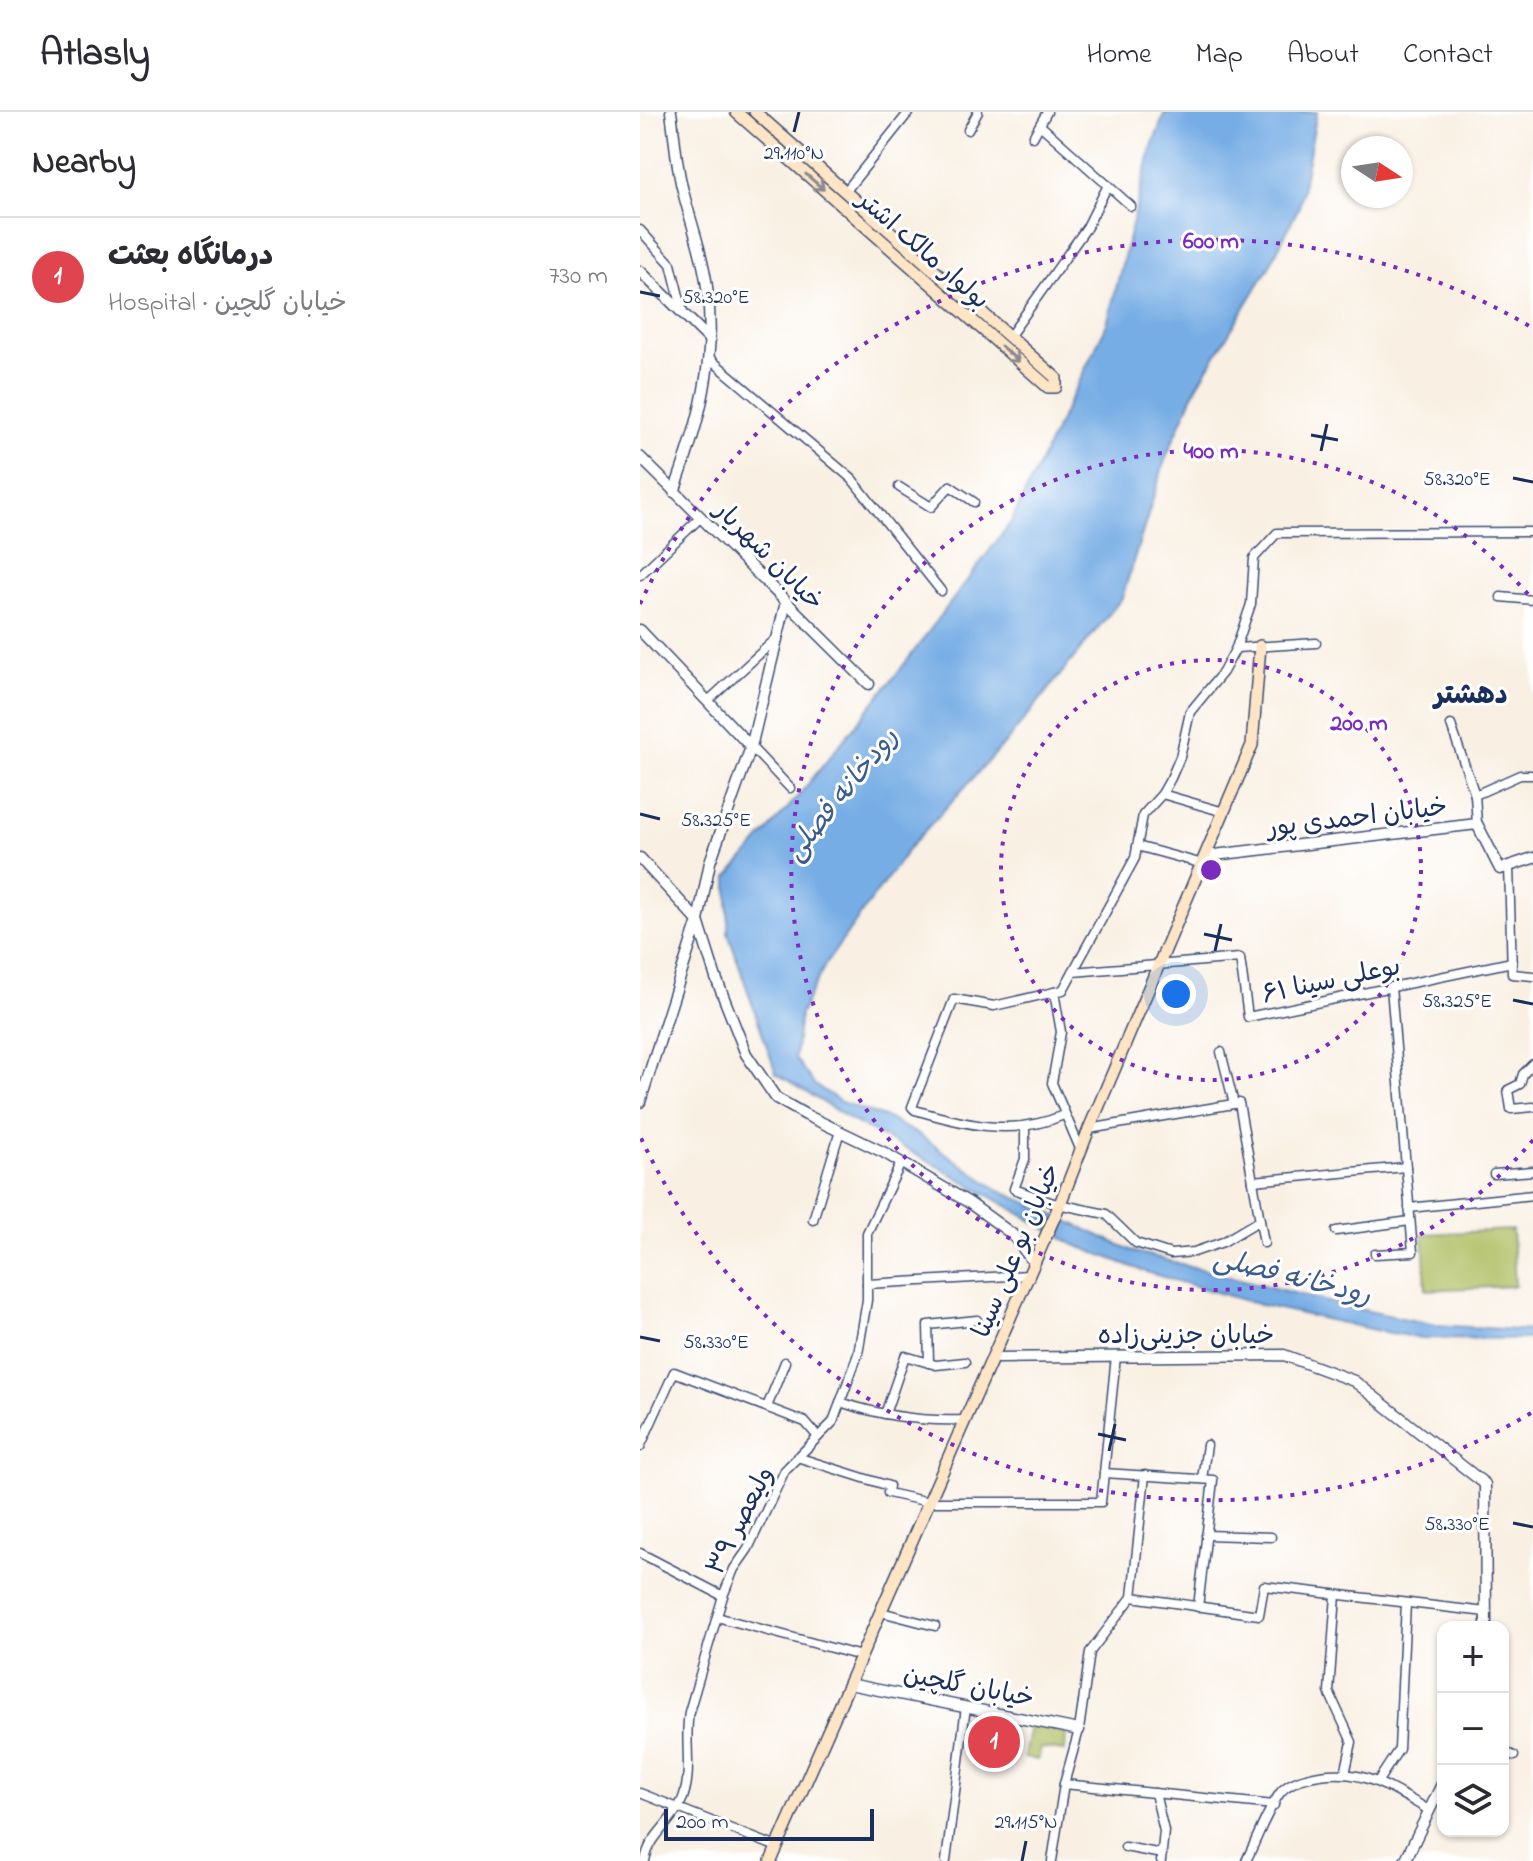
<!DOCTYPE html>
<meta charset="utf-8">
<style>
body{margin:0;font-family:"Indie Flower","Playpen Sans Arabic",sans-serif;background:#f2f2f3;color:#2b2b33}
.controls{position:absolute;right:24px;bottom:24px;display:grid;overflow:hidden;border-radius:16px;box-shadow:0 2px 6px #0004}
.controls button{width:72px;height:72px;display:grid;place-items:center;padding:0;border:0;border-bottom:2px solid #e1e1e2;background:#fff;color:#2b2b33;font:40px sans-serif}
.compass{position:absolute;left:701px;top:24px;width:72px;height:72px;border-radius:50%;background:#fff;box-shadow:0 2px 6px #0004;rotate:102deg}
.scale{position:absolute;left:24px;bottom:20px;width:210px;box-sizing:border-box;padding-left:8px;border:4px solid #1b2f5e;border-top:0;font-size:22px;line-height:28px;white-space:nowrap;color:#1b2f5e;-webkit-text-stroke:6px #fff;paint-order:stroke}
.you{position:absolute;left:536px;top:882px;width:28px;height:28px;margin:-20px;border:6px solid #fff;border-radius:50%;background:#1a73e8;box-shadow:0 0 0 12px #1a73e833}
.badge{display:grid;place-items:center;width:52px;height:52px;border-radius:50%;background:#111827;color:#fff;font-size:26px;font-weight:700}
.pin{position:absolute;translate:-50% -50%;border:4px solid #fff;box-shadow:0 2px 8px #0006}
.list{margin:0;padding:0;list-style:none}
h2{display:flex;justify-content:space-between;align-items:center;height:104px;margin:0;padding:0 32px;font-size:34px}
h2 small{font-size:26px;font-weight:400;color:#7c7c81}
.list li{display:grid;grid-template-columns:52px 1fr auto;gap:24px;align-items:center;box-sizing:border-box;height:120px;padding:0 32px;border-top:2px solid #e1e1e2}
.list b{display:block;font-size:30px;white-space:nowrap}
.list p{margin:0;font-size:26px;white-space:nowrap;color:#7c7c81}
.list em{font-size:26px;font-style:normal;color:#7c7c81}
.icon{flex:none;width:44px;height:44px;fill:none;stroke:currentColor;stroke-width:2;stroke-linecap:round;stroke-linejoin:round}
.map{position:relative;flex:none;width:893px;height:1749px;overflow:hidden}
header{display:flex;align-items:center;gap:48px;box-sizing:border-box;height:112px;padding:0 40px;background:#fff;border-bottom:2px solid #e1e1e2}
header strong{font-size:38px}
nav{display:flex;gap:44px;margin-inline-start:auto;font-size:28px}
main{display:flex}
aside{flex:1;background:#fff}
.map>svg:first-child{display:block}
.green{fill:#aebd60;stroke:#64765f;stroke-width:2}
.water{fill:#77ade5;stroke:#496ea2;stroke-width:2}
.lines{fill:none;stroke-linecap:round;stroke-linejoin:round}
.minor-casing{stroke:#3c4c72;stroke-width:11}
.tertiary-casing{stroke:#3c4c72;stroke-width:13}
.secondary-casing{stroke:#3c4c72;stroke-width:14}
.minor{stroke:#fff;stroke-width:8}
.tertiary{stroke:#fff;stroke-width:10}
.secondary{stroke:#fde5c5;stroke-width:11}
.oneway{stroke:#8c8a92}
.ticks{fill:none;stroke:#1b2f5e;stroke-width:3}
.ring{fill:none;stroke:#7b2cbf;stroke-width:4;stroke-dasharray:4 8}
.labels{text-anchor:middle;stroke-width:6;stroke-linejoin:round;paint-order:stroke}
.street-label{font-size:26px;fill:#1b2f5e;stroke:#fff}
.neighbourhood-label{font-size:28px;font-weight:bold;fill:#1b2f5e;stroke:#fff}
.water-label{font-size:28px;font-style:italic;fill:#3b5b8d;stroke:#fff}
.ticks-label{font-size:20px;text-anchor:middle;fill:#1b2f5e;stroke:#fff;stroke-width:6;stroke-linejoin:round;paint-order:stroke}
.centre{fill:#7b2cbf;stroke:#fff;stroke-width:4}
.ring-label{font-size:24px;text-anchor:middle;font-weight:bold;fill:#7b2cbf;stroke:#fff;stroke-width:6;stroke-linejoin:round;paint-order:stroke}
</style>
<header>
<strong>Atlasly</strong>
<nav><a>Home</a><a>Map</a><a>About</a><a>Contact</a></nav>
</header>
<main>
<aside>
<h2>Nearby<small></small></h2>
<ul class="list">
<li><span class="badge" style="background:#e0444e">1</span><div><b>درمانگاه بعثت</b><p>Hospital · خیابان گلچین</p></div><em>730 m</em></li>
</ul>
</aside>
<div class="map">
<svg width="893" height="1749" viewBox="0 0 893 1749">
<rect width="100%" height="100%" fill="#fff"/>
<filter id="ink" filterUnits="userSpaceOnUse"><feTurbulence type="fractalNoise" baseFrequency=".0125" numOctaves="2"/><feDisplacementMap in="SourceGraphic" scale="16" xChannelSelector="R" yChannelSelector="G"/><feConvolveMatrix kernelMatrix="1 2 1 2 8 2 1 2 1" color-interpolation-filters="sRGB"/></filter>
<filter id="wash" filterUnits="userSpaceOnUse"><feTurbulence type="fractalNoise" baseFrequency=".006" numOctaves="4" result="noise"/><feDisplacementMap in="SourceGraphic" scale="32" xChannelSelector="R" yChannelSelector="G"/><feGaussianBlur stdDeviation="1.8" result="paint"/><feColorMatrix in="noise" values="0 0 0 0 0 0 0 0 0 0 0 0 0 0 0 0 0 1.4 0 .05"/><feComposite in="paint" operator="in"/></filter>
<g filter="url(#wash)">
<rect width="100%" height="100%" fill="#f9f0e3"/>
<g class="green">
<polygon points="872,1118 875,1174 786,1178 783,1122"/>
<polygon points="390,1613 426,1621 425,1639 401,1636 398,1648 384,1646"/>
</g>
<polygon class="water" points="525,0 677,0 659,95 629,155 556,276 526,345 482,486 367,629 270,735 224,798 185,853 160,902 155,946 174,972 201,990 247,1006 281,1024 357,1077 495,1140 704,1194 796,1213 893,1219 893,1227 781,1226 739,1219 621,1193 506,1160 435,1133 292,1051 211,1008 136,961 88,821 88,765 160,682 256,563 371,410 467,212 511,37"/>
</g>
<g filter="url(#ink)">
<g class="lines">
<g class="minor-casing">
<g id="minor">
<polyline points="400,13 491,94"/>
<polyline points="328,18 338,0"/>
<polyline points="393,25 407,0"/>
<polyline points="205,80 269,0"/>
<polyline points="0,118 31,152 43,200"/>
<polyline points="369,225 447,115 468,73"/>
<polyline points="69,246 212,367 301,479"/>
<polyline points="259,375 291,395 310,374 334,390"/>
<polyline points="0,463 60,406"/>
<polyline points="861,485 893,488"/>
<polyline points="596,536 676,531"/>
<polyline points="68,589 137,526"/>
<polyline points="811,613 835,683 837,712"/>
<polyline points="111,635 150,676"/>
<polyline points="522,682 584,700"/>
<polyline points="835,683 880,663 893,663"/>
<polyline points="497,734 563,752"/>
<polyline points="869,754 872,862 893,864"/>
<polyline points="433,860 600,846 608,905 872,850"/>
<polyline points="414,880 421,920 412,971 441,1039"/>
<polyline points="581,940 594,992"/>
<polyline points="893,952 883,962 880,972 868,978 871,997 893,995"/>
<path d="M424 1003C372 1025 326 1013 275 998L272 995 314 887 354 894 423 878 495 746 503 703 522 682 531 666 540 645 550 600 583 560 596 536 611 492 614 446 637 421 893 420"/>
<polyline points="385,1014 385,1047 374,1077 413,1091 466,1102 496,1131 531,1142 554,1140 583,1130 620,1108"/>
<polyline points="449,1017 599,991 624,1131"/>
<polyline points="854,1062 893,1059"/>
<polyline points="613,1069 766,1055"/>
<polyline points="769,1096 893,1083"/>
<polyline points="173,1108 200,1019"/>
<polyline points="696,1119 770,1109"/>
<polyline points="735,1142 773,1140 751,875"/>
<polyline points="227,1172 389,1163"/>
<polyline points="289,1251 288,1213 337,1208"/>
<path d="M200 1290C242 1304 282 1310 325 1308"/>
<polyline points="127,1295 145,1250"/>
<polyline points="245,1302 265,1244 296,1253 325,1250"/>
<polyline points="0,1335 34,1260 165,1310 178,1325"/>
<polyline points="157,1345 249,1374 248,1381 289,1390 461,1390 476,1244"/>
<polyline points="464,1361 573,1368 558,1495"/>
<polyline points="562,1367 567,1333"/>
<polyline points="566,1423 631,1425"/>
<polyline points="0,1441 83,1484"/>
<polyline points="696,1483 689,1580 712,1630 705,1662"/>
<polyline points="492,1485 619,1503 624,1474 846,1500"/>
<polyline points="241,1500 295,1514"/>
<polyline points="77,1505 221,1544"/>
<polyline points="863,1639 874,1644"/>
<polyline points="738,1669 759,1637 766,1491"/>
<polyline points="424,1672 634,1693"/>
<polyline points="0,1681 137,1735"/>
<polyline points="515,1681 524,1719 521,1749"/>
<polyline points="485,1735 522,1742"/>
<path d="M5 1749C9 1723 33 1711 43 1686 53 1658 44 1629 49 1600L83 1484 94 1457 108 1437 145 1358 193 1310 218 1242 227 1188V1121L261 1051"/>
<polyline points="306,1749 326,1595"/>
<polyline points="412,1749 424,1672 439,1618 450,1540 492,1485 505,1363"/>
<path d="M606 1749C617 1727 626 1701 640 1681 645 1674 657 1668 666 1666 716 1652 747 1674 789 1698"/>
</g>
</g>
<g class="tertiary-casing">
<g id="tertiary">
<path d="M31 0C35 26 36 54 43 79 51 112 63 142 67 175 77 250 59 311 34 380"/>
<polyline points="0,159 70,228"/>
<polyline points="0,345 229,572"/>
<polyline points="146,490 111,635 70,750 58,809 76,866 106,942 136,986 166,1003 243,1040 328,1090 372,1122 394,1151"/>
<polyline points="0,518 111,635"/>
<polyline points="566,744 837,712 860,757 893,746"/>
<polyline points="0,746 58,809 0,990"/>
<polyline points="353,1246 644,1243 714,1269 845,1372 846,1515"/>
<polyline points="209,1572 439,1618"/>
<polyline points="765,1749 803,1670"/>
</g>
</g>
<g class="secondary-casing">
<g id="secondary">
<polyline points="96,0 408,275 416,275 416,266 115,0"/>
<polyline points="131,1749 420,1092 449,1017 612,633 620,534"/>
</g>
</g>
<use href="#minor" class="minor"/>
<use href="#tertiary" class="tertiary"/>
<use href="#secondary" class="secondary"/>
</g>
<defs><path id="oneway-shaft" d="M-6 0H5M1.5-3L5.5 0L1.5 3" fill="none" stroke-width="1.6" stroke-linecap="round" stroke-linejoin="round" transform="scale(2)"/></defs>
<g class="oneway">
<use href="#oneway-shaft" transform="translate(175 70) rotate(41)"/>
<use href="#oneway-shaft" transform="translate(370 242) rotate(41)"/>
</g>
</g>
<path class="ticks" d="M154 20 159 0M0 180 20 184M671 323 698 328M681 339 687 312M873 366 893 370M0 702 20 707M564 822 592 828M575 839 581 812M873 888 893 892M0 1225 20 1229M458 1322 486 1328M469 1339 475 1312M873 1411 893 1415M382 1749 386 1729"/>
<g class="ring">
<circle cx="571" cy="758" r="210"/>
<path d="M893 1028A420 420 0 1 1 893 488"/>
<path d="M891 1301A630 630 0 0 1 0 1024M0 492A630 630 0 0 1 891 215"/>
</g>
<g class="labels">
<g class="street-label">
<text transform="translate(284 137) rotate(41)" y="9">بولوار مالک اشتر</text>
<text transform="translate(130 443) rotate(45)" y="9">خیابان شهریار</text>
<text transform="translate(717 704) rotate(-7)" y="9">خیابان احمدی پور</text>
<text transform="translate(691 867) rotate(-12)" y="9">بوعلی سینا ۶۱</text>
<text transform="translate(375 1138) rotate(-67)" y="9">خیابان بو علی سینا</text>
<text x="546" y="1231">خیابان جزینی‌زاده</text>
<text transform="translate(99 1408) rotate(-63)" y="9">ولیعصر ۳۹</text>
<text transform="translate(329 1573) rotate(11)" y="9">خیابان گلچین</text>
</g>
<g class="neighbourhood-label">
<text x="831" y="591">دهشتر</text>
</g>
<g class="water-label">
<text transform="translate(200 681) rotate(-51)" y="10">رودخانه فصلی</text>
<text transform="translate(653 1163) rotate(14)" y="10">رودخانه فصلی</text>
</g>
</g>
<g class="ticks-label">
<text x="154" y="47">29.110°N</text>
<text x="76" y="191">58.320°E</text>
<text x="817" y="373">58.320°E</text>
<text x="76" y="714">58.325°E</text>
<text x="817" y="895">58.325°E</text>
<text x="76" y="1236">58.330°E</text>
<text x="817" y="1418">58.330°E</text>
<text x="386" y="1716">29.115°N</text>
</g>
<circle cx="571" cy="758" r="12" class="centre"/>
<g class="ring-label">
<text x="571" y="136">600 m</text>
<text x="571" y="346">400 m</text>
<text x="719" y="618">200 m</text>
</g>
</svg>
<div class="controls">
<button>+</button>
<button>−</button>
<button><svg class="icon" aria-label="layers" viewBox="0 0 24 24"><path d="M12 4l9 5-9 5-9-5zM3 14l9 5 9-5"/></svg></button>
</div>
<svg class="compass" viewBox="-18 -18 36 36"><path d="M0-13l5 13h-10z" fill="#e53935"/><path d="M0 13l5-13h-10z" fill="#7c7c81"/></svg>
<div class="scale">200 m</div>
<div class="you"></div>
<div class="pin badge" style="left:354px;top:1630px;background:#e0444e">1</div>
</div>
</main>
